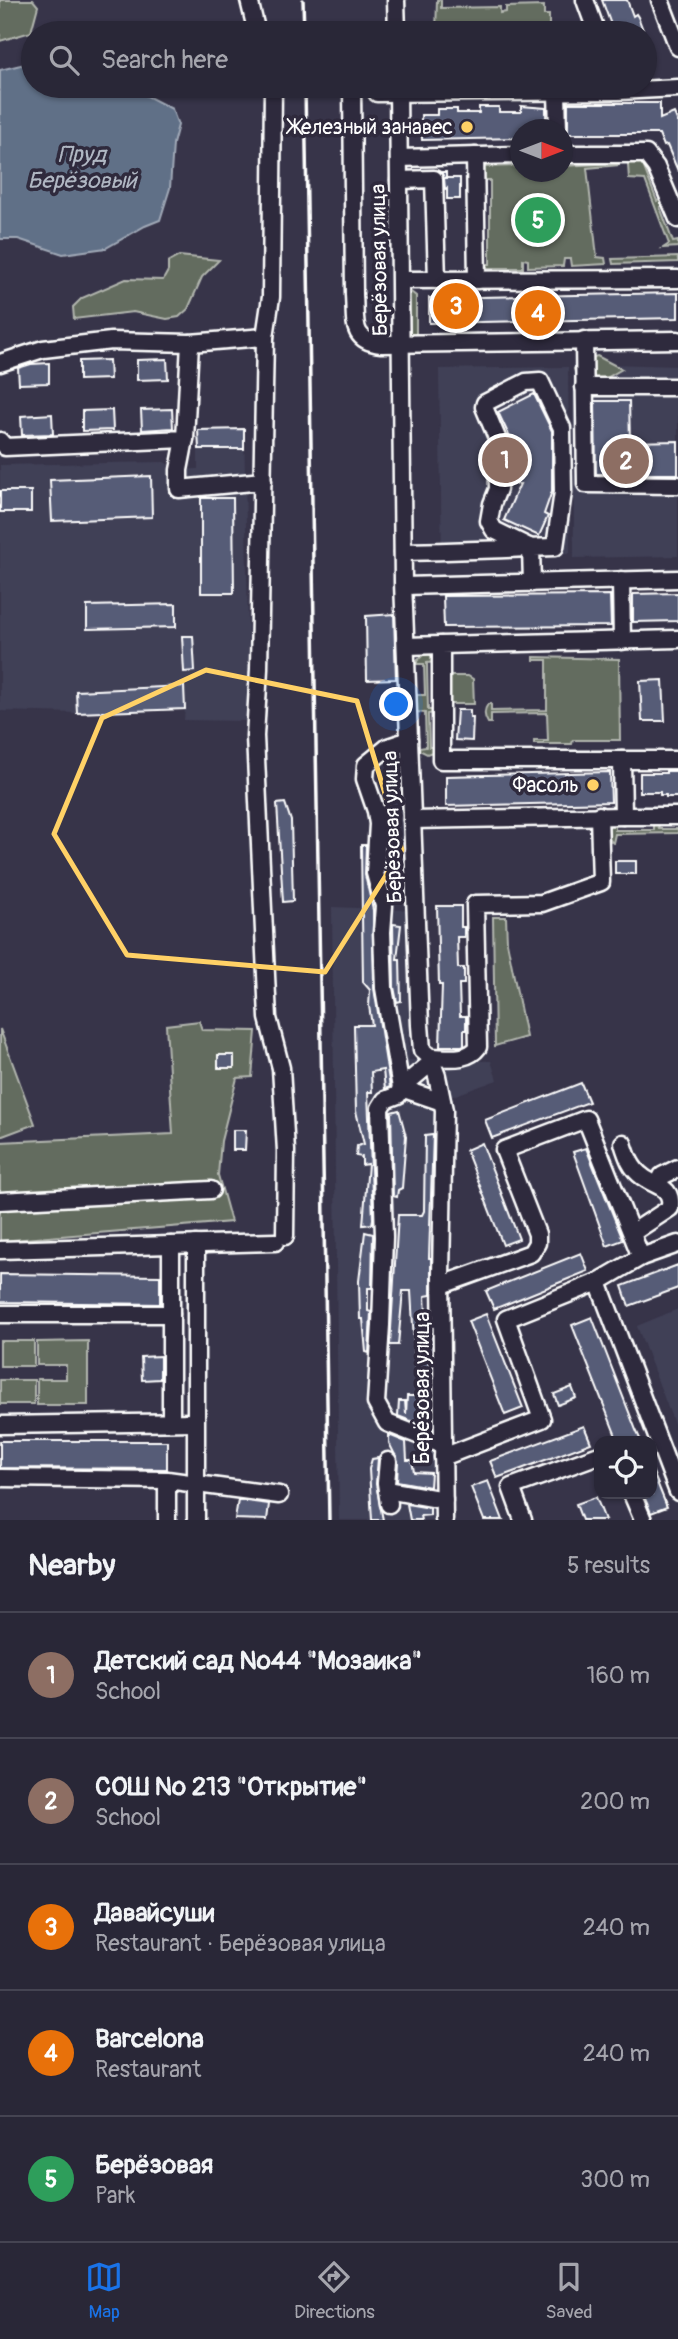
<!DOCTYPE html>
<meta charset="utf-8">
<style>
body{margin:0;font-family:Pangolin,sans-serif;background:#312f3f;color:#f1f3f6}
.controls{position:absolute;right:21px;bottom:21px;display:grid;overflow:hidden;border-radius:14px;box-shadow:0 2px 5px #0004}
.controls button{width:63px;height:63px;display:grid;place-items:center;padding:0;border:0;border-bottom:2px solid #454452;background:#292737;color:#f1f3f6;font:35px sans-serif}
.compass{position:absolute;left:510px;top:119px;width:63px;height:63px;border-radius:50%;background:#292737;box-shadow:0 2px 5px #0004;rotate:90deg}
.you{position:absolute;left:397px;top:705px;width:24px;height:24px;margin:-18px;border:5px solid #fff;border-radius:50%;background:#1a73e8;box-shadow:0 0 0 10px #1a73e833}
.badge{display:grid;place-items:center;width:46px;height:46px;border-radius:50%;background:#1a73e8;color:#fff;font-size:23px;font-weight:700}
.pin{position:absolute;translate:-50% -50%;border:4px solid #fff;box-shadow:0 2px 7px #0006}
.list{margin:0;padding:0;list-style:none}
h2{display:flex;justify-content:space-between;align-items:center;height:91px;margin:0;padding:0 28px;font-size:30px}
h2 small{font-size:23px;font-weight:400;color:#a5a5ad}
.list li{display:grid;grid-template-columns:46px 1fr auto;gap:21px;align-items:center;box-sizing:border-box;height:126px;padding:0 28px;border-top:2px solid #454452}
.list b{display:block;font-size:26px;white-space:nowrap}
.list p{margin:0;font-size:23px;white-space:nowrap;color:#a5a5ad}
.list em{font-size:23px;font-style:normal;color:#a5a5ad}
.icon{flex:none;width:38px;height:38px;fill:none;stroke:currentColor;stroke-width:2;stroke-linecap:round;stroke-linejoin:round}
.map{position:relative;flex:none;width:678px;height:1520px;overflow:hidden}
.search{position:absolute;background:#292737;box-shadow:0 2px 5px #0004;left:21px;right:21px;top:21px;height:77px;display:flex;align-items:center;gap:18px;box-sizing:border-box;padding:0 24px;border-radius:38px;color:#a5a5ad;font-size:26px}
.sheet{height:721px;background:#292737}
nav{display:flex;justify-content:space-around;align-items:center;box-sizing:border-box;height:98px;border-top:2px solid #454452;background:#292737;font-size:19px;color:#a5a5ad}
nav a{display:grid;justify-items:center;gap:4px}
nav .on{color:#1a73e8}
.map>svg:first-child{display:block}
.built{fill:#414057}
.green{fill:#646c5f;stroke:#b2b6af;stroke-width:2}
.water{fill:#616f87;stroke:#a0a9b7;stroke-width:2}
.building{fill:#575b77;stroke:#fff;stroke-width:2}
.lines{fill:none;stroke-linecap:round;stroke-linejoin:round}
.minor-casing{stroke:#fff;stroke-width:21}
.minor{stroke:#2f2a3d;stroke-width:16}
.rail{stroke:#fff;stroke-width:3.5}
.marked{fill:none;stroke:#ffd166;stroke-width:5;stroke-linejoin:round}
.poi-dot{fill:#ffd166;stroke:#2f2a3d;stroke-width:2.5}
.labels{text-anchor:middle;stroke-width:7;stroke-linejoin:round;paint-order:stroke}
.poi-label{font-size:21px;fill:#fff;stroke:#2f2a3d;text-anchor:end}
.street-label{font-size:21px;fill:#fff;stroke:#2f2a3d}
.water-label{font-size:23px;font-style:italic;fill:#b0b7c3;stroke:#2f2a3d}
</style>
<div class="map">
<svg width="678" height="1520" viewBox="0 0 678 1520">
<rect width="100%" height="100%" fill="#373449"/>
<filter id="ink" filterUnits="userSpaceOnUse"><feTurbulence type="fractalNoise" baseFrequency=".0143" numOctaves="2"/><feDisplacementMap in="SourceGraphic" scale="14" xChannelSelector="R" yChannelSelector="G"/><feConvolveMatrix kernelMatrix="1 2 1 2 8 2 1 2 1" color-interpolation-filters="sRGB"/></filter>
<g filter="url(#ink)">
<g class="built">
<polygon points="573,363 678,366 678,556 574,558"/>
<polygon points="568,367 570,553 442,557 439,369"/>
<polygon points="244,429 250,721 184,720 185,709 77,713 0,711 0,465 164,462 179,470 198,469 198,430"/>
<polygon points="332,907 408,910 409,1060 491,1061 497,1080 439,1101 438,1520 339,1520"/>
<polygon points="678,1309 678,1434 637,1326"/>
</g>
<g class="green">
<polygon points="0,0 33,0 38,6 31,32 0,41"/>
<polygon points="437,0 441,0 441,8 500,7 500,13 506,12 506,7 544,6 544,15 549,15 549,33 436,33"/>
<polygon points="615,155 619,155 619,165 587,168 597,257 605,258 606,264 571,266 570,259 564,259 563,266 528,267 528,260 523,259 523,268 486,268 486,275 481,264 490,264 490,180 480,180 480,167 520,166 520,172 562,172 563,166 615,163"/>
<polygon points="631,159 650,162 643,165 657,201 663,199 665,204 660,207 673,242 678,241 678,247 663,248 669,244 645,180 629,179 628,165"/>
<polygon points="179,256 219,260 202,277 188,309 179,317 167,319 133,312 74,319 73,307 82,298 126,279 163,280 168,271 168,262"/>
<polygon points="678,257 678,262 613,264 612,259"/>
<polygon points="411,292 416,296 416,342 403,335 406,296"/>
<polygon points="597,356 622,369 603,380 577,378 574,369 581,361"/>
<polygon points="426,652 435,658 436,662 427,663 428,710 435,710 435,713 428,714 429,747 437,747 435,751 427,754 419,750 419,748 426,747 425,713 417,712 417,695 425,695 424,664 417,664 417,661"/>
<path d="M534 657 619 659 620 740H573L572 744H534V741H548L547 713 491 714V723H488C484 717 483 711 488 704H491V711L547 710V660H534Z"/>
<polygon points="445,676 468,676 473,679 474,704 445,704"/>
<path d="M611 823H615V830H654V823H658L659 829H678V833L615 834 613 843C606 837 604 830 611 823Z"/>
<polygon points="493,917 506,917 507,942 526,1037 495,1046"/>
<polygon points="199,1021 202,1030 256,1031 252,1077 237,1078 221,1141 218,1175 231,1222 0,1241 0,1142 173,1134 166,1025"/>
<polygon points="0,1029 35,1124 0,1137"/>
<rect x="0" y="1341" width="34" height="25"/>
<polygon points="88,1341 88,1405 37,1405 37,1379 66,1379 66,1365 37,1365 37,1342"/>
<rect x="0" y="1380" width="34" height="24"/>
</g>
<polygon class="water" points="33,62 33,86 128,86 172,109 178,125 173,144 170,188 160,220 145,226 106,248 63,254 18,239 0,239 0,70"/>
<g class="building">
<polygon points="602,0 627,0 633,16 636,14 638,17 643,30 635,33 614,33"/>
<polygon points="568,103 660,103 660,119 674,113 678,122 678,171 667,145 664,146 659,134 568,134"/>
<polygon points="521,106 546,108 546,130 521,130 521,138 422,140 421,115 437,115 437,109 457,109 457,113 479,113 479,107 499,107 499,112 521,112"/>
<polygon points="441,172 446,172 446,178 460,178 460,199 447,199 447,188 445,189 444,178"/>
<polygon points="678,293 678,318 429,323 429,298"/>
<polygon points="167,359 168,379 137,380 137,360"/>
<polygon points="109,360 110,379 79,380 79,361"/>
<polygon points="49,363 49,383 19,384 18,368 31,364"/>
<polygon points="534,394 552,431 552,491 544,514 548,516 539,536 504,520 520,484 512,484 512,442 498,412"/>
<polygon points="595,401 629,401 630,442 678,441 678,474 596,474"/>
<polygon points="172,409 173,428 142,430 141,410"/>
<polygon points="112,410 113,430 82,431 82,411"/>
<polygon points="52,414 53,434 22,435 21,416"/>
<polygon points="244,429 244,449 199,449 198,430"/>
<polygon points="151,476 152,517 52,521 50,480"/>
<rect x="0" y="491" width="31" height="21"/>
<polygon points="201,498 233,498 234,593 201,593"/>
<polygon points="678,593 678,621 633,622 633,594"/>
<polygon points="610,595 611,626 444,627 443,596"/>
<polygon points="176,604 176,627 87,629 87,606"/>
<polygon points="394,614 396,679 367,680 366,616"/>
<polygon points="182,636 193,636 195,671 184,672"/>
<polygon points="663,680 665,721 642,721 640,681"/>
<polygon points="184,686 185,709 77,713 76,691"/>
<polygon points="457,710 470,710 470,717 473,717 472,741 455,740"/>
<polygon points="666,771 678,771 678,797 666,797 666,795 660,795 660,792 640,792 640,773 666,773"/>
<polygon points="610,772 611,802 446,806 446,776"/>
<polygon points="285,803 291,821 293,901 283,902 277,804"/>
<polygon points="388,817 396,817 399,898 393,898 386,872"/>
<polygon points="361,845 366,845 365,875 373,910 374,988 390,1087 385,1089 383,1070 371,1072 372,1092 368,1092 373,1219 372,1224 363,1225 368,1164 362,1165 362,1157 356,1156 357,1146 364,1144 356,1111 354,1025 372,1025 369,1006 370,990 363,982"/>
<rect x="615" y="861" width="21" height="13"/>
<polygon points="437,906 461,906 461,927 464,927 464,937 457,937 458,968 464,968 464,984 459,984 460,1016 466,1016 466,1030 464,1030 464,1045 462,1046 440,1046 442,985 439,985"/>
<polygon points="393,924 401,925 397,959 400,959 401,1001 397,1002 394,987"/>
<rect x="218" y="1055" width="16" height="13"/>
<polygon points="581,1083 589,1102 492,1138 485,1120"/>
<polygon points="399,1110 406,1136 402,1188 398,1190 397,1197 393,1196 391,1112"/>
<polygon points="233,1130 246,1130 245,1150 233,1150"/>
<polygon points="433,1135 429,1258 431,1258 431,1295 425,1296 432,1426 421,1425 398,1416 399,1401 405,1401 406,1414 407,1396 420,1396 416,1376 411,1291 403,1291 398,1345 390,1345 398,1215 422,1215 424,1211 425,1136"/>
<polygon points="482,1143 519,1239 503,1245 466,1150"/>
<polygon points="586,1148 623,1240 607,1246 573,1152"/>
<polygon points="365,1232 373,1234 372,1288 368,1288 368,1311 371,1312 369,1353 366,1352 363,1319 360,1319 359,1281"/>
<polygon points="581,1253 588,1271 494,1309 486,1291"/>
<polygon points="678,1265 678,1288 629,1306 622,1286"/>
<polygon points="0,1274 160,1276 160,1304 0,1302"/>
<polygon points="486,1314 523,1408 505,1415 468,1321"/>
<polygon points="592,1317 636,1430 641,1441 618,1441 572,1325"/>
<polygon points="160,1356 160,1379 142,1380 141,1357"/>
<polygon points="572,1387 576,1398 558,1405 554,1394"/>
<polygon points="584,1426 591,1443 497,1478 490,1461"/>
<polygon points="389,1435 406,1442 407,1460 412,1460 414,1472 431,1473 430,1487 397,1481 398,1461 389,1443"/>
<polygon points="0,1441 167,1441 167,1469 0,1468"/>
<polygon points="378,1458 376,1484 383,1520 372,1520 369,1469 372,1459"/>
<polygon points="652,1470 667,1507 651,1513 643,1494 652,1494"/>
<polygon points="488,1481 503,1520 484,1520 471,1487"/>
<polygon points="596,1497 605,1520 582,1520 576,1504"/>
<polygon points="238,1500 269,1504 267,1520 235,1519"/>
<polygon points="407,1504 430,1508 430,1515 420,1516 421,1520 410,1520"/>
</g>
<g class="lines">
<g class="minor-casing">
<g id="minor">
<polyline points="249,0 257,33"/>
<polyline points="396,0 397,33"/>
<polyline points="585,0 597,33"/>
<polyline points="660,0 678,47"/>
<polyline points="273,86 271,297 265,337 259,669 255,736 268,1018 281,1068 286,1151 285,1236"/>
<path d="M352 86 354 295C356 321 350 341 381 344L678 340"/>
<polyline points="398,86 403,582 420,1025 422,1050 430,1057 437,1076 444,1110 441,1275 444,1520"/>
<polyline points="557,92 558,130"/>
<polyline points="377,93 618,91 678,88"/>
<polyline points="562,154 646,154 656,167 678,219"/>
<polyline points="475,156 477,280"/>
<polyline points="399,158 520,155"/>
<polyline points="399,180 434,179 437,280"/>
<polyline points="401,280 678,279"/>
<polyline points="584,340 586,484 678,485"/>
<polyline points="0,363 43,349 111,341 190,343 265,337"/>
<polyline points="584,387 678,387"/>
<polyline points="185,439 179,470 179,489 263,481"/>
<polyline points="0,441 5,447 185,439 190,343"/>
<path d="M403 552C454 551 505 549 555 547L563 492 562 428 540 381 526 382 485 403 484 407 497 438 498 489 492 504 489 521 494 530 531 548 532 583"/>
<polyline points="621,580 622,641"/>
<polyline points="404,586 678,579"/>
<polyline points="678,639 441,645 441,760 678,760"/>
<polyline points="406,646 441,645"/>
<polyline points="409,740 388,747 366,765 365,779 376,811 378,824 375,873 384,906 382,932 384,988 401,1088 442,1102"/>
<polyline points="622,760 623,816 678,816"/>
<polyline points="412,820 623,816"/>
<path d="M430 1057C447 1057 467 1062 478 1047L475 904 542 903 601 882 599 815"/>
<polyline points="432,1062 401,1088 398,1095 385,1100 380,1108 384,1237 381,1325 376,1403 387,1423 443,1445"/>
<path d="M623 1143C627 1156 631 1169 643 1177 656 1187 673 1186 670 1208L632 1233"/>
<polyline points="659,1185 662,1176 678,1168"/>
<polyline points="0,1201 211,1190"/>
<polyline points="0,1250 275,1242"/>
<polyline points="641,1257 678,1244"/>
<polyline points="598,1282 678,1492"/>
<polyline points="442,1285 531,1253 537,1243 537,1234 504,1150 586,1119 641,1257 598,1282 506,1319 542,1419 443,1457"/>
<polyline points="0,1314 171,1314 171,1245"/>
<polyline points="171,1422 171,1314"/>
<polyline points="0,1425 195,1422"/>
<polyline points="388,1461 386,1483 389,1504"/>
<polyline points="0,1478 167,1480 279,1495"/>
<polyline points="167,1480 167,1520"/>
<polyline points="387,1490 444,1500"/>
<polyline points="632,1494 643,1520"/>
<polyline points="196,1520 196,1244"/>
<polyline points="523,1520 511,1487 599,1455"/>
</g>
</g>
<use href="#minor" class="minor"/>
<g class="rail">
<polyline points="303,0 304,33"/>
<polyline points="305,86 329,1520"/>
</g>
</g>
</g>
<path class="marked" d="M206 670 357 701 402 850 325 972 127 955 54 834 102 718Z"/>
<g class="poi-dot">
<circle cx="467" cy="127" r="7"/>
<circle cx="593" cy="785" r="7"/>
</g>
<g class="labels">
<g class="poi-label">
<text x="453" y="134">Железный занавес</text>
<text x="579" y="792">Фасоль</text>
</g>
<g class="street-label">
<text transform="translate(379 260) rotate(-91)" y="7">Берёзовая улица</text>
<text transform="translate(392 827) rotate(-92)" y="7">Берёзовая улица</text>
<text transform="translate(422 1388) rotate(-90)" y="7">Берёзовая улица</text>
</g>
<g class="water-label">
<text x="82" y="162">Пруд<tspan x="82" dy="26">Берёзовый</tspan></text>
</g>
</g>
</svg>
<div class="controls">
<button><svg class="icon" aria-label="locate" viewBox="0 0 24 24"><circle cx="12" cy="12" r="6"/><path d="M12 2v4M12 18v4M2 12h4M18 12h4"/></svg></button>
</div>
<svg class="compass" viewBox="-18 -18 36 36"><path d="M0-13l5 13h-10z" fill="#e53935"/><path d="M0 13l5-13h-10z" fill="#a5a5ad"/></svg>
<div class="you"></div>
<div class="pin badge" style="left:505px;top:460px;background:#8d6e63">1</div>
<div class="pin badge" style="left:626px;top:461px;background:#8d6e63">2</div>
<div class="pin badge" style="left:456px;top:306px;background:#e8710a">3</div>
<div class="pin badge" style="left:538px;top:313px;background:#e8710a">4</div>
<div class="pin badge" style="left:538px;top:220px;background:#2e9e5b">5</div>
<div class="search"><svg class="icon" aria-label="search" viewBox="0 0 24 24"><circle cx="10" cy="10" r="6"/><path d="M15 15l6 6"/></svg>Search here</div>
</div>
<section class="sheet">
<h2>Nearby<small>5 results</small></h2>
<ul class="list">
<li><span class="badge" style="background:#8d6e63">1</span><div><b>Детский сад №44 &quot;Мозаика&quot;</b><p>School</p></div><em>160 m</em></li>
<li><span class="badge" style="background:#8d6e63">2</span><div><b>СОШ № 213 &quot;Открытие&quot;</b><p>School</p></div><em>200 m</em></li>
<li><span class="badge" style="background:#e8710a">3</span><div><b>Давайсуши</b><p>Restaurant · Берёзовая улица</p></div><em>240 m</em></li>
<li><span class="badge" style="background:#e8710a">4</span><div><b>Barcelona</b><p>Restaurant</p></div><em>240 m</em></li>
<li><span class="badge" style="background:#2e9e5b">5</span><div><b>Берёзовая</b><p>Park</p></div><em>300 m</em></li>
</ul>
</section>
<nav>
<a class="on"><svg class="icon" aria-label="map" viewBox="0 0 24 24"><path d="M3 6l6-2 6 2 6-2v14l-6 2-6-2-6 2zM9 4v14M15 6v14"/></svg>Map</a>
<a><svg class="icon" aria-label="directions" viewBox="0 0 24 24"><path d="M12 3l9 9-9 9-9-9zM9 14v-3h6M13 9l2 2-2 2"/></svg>Directions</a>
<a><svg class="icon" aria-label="saved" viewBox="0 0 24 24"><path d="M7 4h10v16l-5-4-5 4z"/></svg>Saved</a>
</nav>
